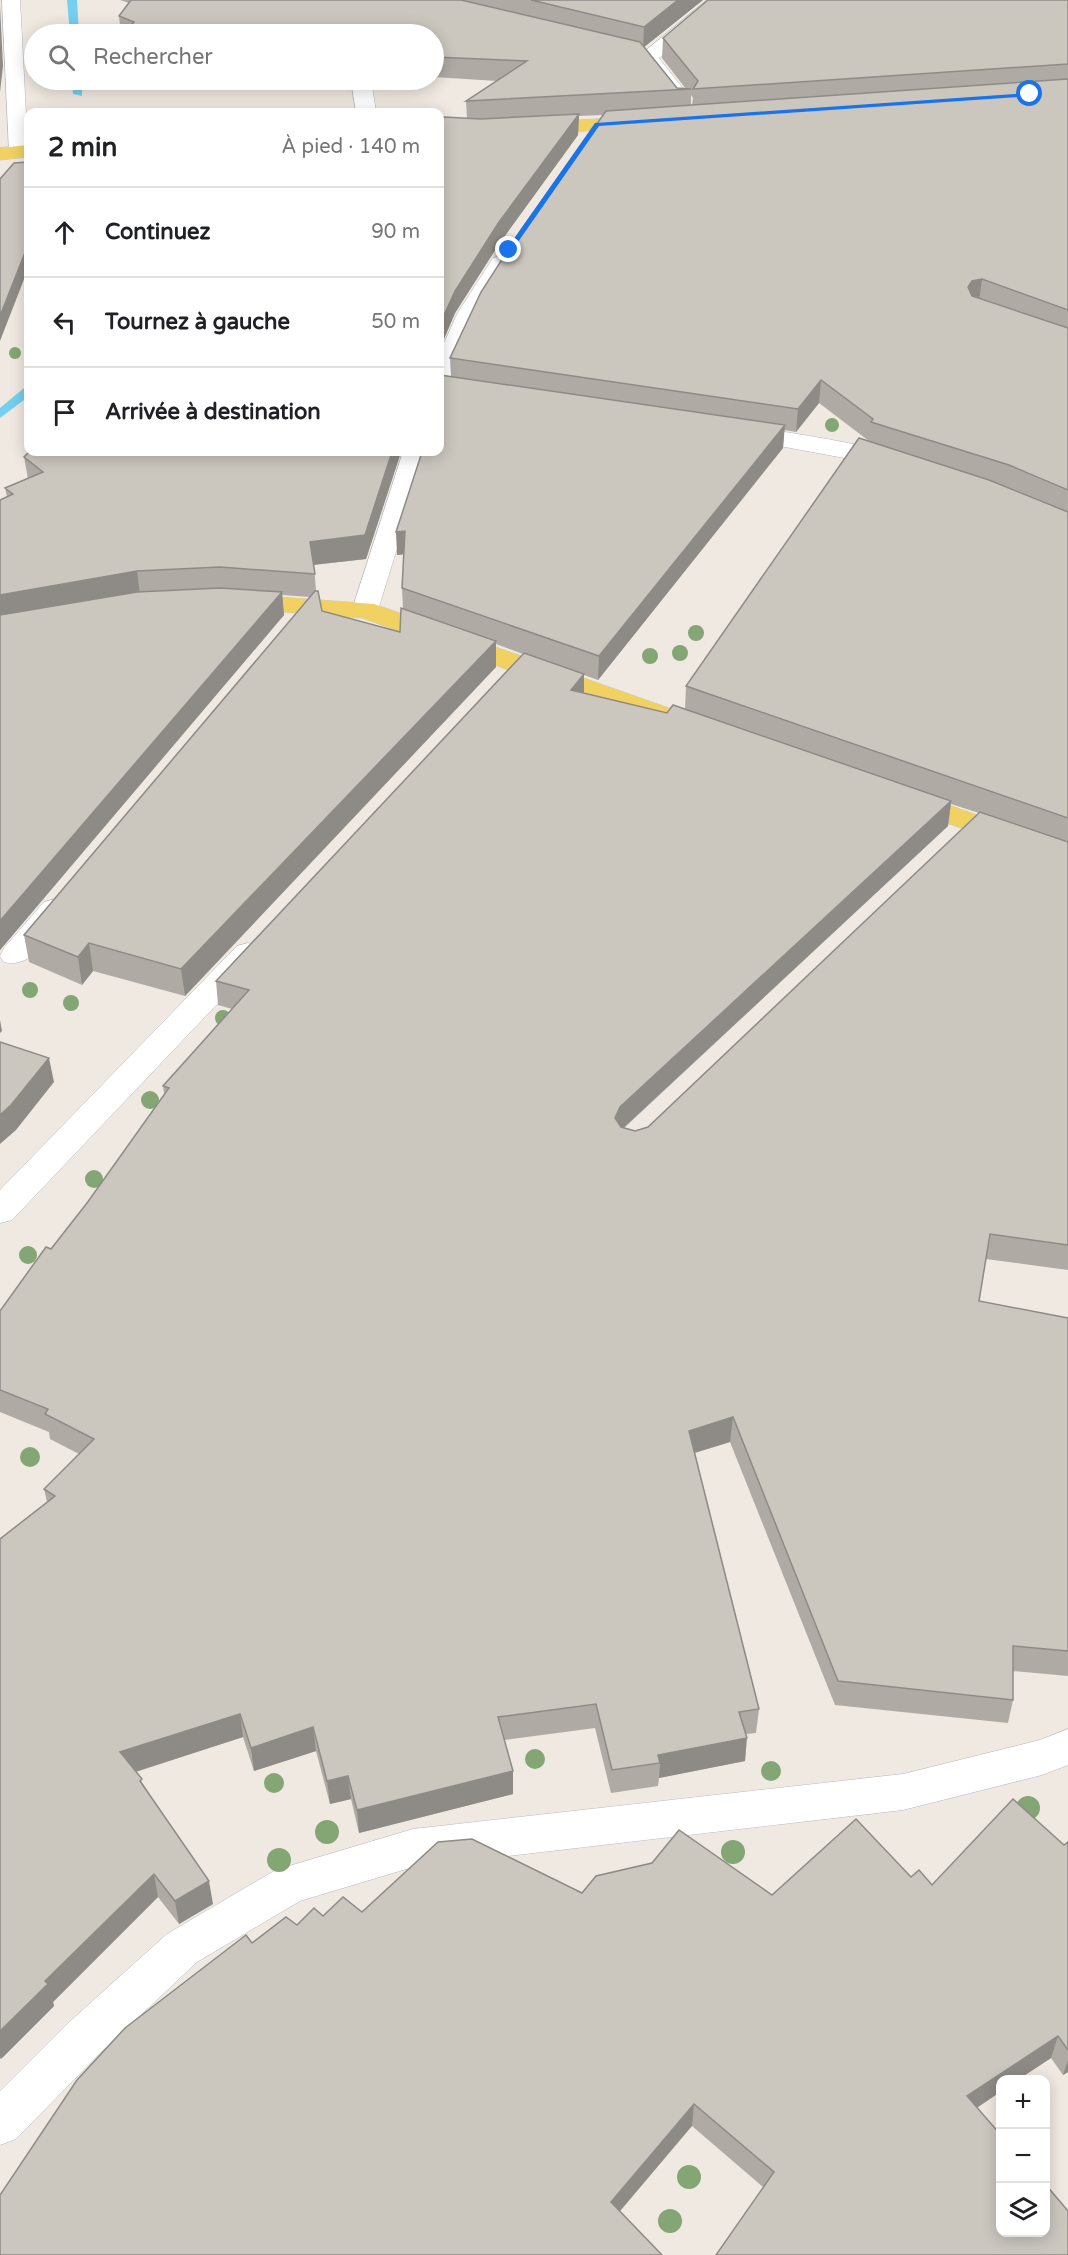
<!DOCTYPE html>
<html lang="fr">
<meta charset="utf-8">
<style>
body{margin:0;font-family:"Varela Round",sans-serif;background:#f2f2f2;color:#202124}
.controls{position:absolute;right:18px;bottom:18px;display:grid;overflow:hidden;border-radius:12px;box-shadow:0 3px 15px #0003}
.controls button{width:54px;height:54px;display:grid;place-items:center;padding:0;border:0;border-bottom:2px solid #e0e0e0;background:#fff;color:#202124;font:30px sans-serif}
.stop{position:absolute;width:18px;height:18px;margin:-14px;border:4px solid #1a73e8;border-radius:50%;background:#fff}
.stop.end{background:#1a73e8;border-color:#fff;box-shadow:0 2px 6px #0008}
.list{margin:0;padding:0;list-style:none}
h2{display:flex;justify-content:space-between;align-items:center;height:78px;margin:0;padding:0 24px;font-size:26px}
h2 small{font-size:20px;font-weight:400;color:#757577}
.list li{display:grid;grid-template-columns:39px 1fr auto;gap:18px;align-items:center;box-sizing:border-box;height:90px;padding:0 24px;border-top:2px solid #e0e0e0}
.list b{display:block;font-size:22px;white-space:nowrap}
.list em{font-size:20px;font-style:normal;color:#757577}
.icon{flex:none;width:33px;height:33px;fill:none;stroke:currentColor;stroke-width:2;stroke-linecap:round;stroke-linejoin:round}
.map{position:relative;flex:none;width:1068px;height:2255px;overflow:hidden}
.search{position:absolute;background:#fff;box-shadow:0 3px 15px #0003;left:24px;top:24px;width:420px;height:66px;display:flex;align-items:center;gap:15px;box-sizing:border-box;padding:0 21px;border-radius:33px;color:#757577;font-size:22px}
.panel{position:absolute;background:#fff;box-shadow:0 3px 15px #0003;left:24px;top:108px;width:420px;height:348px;border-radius:12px}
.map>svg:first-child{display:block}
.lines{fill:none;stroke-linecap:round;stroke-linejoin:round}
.stream{fill:#75cff0;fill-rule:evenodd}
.minor-casing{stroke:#b4b7c1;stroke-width:1}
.major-casing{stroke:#c9c9c9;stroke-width:1}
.minor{fill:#fff;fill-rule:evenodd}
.major{fill:#f2d163;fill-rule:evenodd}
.tree{fill:#84a574}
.wall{fill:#afaba4;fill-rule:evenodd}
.shaded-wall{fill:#8e8b86}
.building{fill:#cbc7bf;stroke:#8e8b86;stroke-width:1.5}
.route{fill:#1a73e8}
</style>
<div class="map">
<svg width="1068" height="2255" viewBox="0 0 1068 2255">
<rect width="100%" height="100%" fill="#efe9e1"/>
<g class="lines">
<g class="stream">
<polygon points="67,0 77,0 79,34 70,34"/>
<polygon points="72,80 82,80 82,96 73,94"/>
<polygon points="24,388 28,388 28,397 0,418 0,408"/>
</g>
<g class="minor-casing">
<g id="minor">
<polygon points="2,0 20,0 28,152 19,157 12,155 9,151"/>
<polygon points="707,0 728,0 659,58 684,90 681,94 667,94 638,57"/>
<polygon points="351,80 371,80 376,112 356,112"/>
<polygon points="501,256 509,258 512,263 479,314 452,377 448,382 440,384 440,352 457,314 493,258"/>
<path d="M740 425C767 430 896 446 907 463L904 468 895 470 866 462 731 437 728 432 731 427Z"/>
<polygon points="403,452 427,452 378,610 374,616 365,618 356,616 352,610"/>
<path d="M55 899 66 902 70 909 66 916C49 935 32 970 4 962L0 956 4 948 44 902Z"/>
<polygon points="248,943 259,946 263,953 259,960 12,1220 0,1223 0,1190 237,946"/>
<polygon points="1068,1729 1068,1765 1042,1775 903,1810 413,1867 300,1901 197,1962 98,2055 16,2139 0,2145 0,2091 66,2025 167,1934 274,1871 289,1866 413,1829 903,1774 1040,1740"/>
</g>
</g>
<g class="major-casing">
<g id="major">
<polygon points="641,116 648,118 651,122 648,126 534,135 527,133 524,129 527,125 534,123"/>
<polygon points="28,145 28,157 0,160 0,148"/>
<polygon points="239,594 374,604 683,713 687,719 683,725 673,727 663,725 362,618 230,608 226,602 230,596"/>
<polygon points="906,790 1068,847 1068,866 896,805 892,799 896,793"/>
</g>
</g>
<use href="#minor" class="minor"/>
<use href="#major" class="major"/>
</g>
<g class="tree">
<circle cx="15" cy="353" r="6"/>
<circle cx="832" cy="425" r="7"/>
<circle cx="696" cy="633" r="8"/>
<circle cx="680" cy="653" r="8"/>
<circle cx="650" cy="656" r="8"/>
<circle cx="30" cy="990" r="8"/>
<circle cx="71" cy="1003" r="8"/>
<circle cx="223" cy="1018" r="8"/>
<circle cx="150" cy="1100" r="9"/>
<circle cx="94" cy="1179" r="9"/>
<circle cx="28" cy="1255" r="9"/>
<circle cx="30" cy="1457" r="10"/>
<circle cx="535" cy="1759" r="10"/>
<circle cx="771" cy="1771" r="10"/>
<circle cx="274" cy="1783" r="10"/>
<circle cx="1028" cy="1808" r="12"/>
<circle cx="327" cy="1832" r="12"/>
<circle cx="733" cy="1852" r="12"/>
<circle cx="279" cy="1860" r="12"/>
<circle cx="689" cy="2177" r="12"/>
<circle cx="670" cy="2221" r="12"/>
</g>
<g class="wall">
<path d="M120 0H703L644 47 677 88 686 89 662 58 663 38 1068 0V1270L986 1259 979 1301 1068 1318V1676L1013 1671V1700L1008 1723 835 1705 730 1442 695 1453 759 1709 756 1733 746 1734 745 1761 659 1778 658 1786 611 1793 595 1728 504 1740 513 1794 359 1833 351 1799 330 1804 316 1751 254 1771 243 1737 136 1772 213 1904 179 1924 158 1897 53 2002 54 2006 1 2059 0 2058V1539L47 1502 44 1489 79 1454 50 1439 49 1432 0 1412V1311L51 1249 87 1203 164 1094 163 1086 232 1009 218 1005 216 981 523 654 496 644V667L185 996 93 971 82 985 29 962 24 935 310 597 282 595 284 615 0 950 7 497 5 488 28 479 24 457 29 452H401L366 559 314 565 316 591 322 611 400 632 403 609 402 588 404 554 397 555 451 377 450 358 603 115 579 116 578 135 499 244 455 313 440 348V120L467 118 466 101 497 81 434 77V34H121L119 16 129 3ZM691 95 693 98 692 105H691ZM819 403 869 441 686 686 685 709 667 713 584 693V675L598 680 783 448 784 430 796 432ZM951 804 979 813 648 1127 635 1131 624 1128 948 826Z"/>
<polygon points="1068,1842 1068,2072 1063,2075 1051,2058 1019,2079 1000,2079 1000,2092 977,2108 763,2187 692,2126 252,1943 323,1916 582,1893 772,1895 911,1877 932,1885 1064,1845"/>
</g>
<g class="shaded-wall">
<polygon points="678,0 703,0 643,48 644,27"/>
<polygon points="0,6 3,66 0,92"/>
<polygon points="579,114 578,135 499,244 455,313 440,348 440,324 455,291 499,222"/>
<polygon points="28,245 28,269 0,341 0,316"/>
<polygon points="982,279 979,302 969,304 968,287 972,281"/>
<polygon points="821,380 819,403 796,432 798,409"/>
<polygon points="785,425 783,448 598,680 599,656"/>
<polygon points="392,452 401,452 366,559 311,565 310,542"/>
<polygon points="405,531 406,554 397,555 396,532"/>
<polygon points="137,571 140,595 0,619 0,595"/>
<polygon points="282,592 284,615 0,950 0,921"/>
<polygon points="496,641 496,667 185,996 181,969"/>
<polygon points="584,674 584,698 571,690"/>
<polygon points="951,801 948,826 619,1132 615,1118 620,1107"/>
<polygon points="89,943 93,971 82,985 78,957"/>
<polygon points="0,1020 2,1031 0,1033"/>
<polygon points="49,1058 54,1082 16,1130 0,1144 0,1115"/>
<polygon points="733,1417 730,1442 687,1455 689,1431"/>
<polygon points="240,1714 243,1737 125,1775 120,1752"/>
<polygon points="313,1727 316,1751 254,1771 251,1748"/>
<polygon points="747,1738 745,1761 659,1778 660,1763 658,1755"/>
<polygon points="513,1771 513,1794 359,1833 357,1810"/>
<polygon points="348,1776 351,1799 330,1804 327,1781"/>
<polygon points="154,1874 158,1897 53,2002 54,2006 1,2059 0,2056 0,2031 45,1981"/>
<polygon points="209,1881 213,1904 179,1924 175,1901"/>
<polygon points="1058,2036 1051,2058 1019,2079 1000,2079 1000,2092 961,2118 967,2096"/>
<polygon points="1068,2060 1068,2072 1063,2075"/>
<polygon points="694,2104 692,2126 610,2223 611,2202"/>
</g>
<g class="building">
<polygon points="131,0 461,0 640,42 677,88 691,89 466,101 527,61 434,57 434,34 123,34 134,22 119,16"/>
<polygon points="531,0 678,0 644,27"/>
<polygon points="708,0 1068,0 1068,64 693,89 698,81 663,38"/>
<polygon points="1068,79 1068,310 982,279 972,281 968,287 972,296 1068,328 1068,490 1009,465 871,422 873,419 821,380 798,409 450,358 481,292 521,230 606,111"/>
<polygon points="579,114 499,222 455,291 440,324 440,120 444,117 481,119"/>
<polygon points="28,162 28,245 0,316 0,179 14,163"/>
<polygon points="440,375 785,425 599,656 402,588 405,531 396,532 422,452 440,452"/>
<polygon points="859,438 989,480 1068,512 1068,818 686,686"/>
<polygon points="29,452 392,452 365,535 310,542 315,574 220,567 137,571 0,595 0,500 13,494 5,488 43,472 24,457"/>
<polygon points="220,588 282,592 0,921 0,615 137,592"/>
<polygon points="315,591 318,591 322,611 400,632 401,608 496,641 181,969 89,943 78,957 24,935"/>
<polygon points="524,653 584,674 571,690 667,713 673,705 951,801 620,1107 615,1118 621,1127 635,1131 648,1127 980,812 1068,842 1068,1245 990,1234 979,1301 1068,1318 1068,1651 1013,1646 1013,1700 838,1681 733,1417 689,1431 759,1709 739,1712 747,1738 658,1755 660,1763 612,1770 596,1704 498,1717 513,1771 357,1810 348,1776 327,1781 313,1727 251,1748 240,1714 120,1752 142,1779 140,1781 209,1881 175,1901 154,1874 45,1981 48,1984 0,2031 0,1539 55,1496 44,1489 94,1439 45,1414 48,1409 0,1390 0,1311 46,1247 51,1249 87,1203 169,1088 163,1086 249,990 216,981"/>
<polygon points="0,1042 49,1058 11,1105 0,1115"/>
<polygon points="1013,1799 1064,1845 1068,1842 1068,2050 1058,2036 967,2096 1000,2134 1000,2232 1046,2232 1046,2185 1068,2211 1068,2255 716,2255 774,2172 694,2104 611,2202 662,2255 0,2255 0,2195 77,2080 125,2028 246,1935 252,1943 286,1917 297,1925 314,1908 323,1916 343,1897 362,1912 438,1842 472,1839 582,1893 596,1876 652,1863 679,1830 772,1895 856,1819 911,1877 919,1870 932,1885"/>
</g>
<polygon class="route" points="1030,93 1032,96 599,126 511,252 506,250 595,123"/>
</svg>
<div class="controls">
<button>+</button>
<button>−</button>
<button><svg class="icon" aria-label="layers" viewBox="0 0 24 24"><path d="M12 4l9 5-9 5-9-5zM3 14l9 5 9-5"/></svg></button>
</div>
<div class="stop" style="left:1030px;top:94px"></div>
<div class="stop end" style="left:509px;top:250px"></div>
<div class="search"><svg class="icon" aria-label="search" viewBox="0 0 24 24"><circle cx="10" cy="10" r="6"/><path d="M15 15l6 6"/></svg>Rechercher</div>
<section class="panel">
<h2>2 min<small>À pied · 140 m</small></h2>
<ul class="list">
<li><svg class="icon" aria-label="ahead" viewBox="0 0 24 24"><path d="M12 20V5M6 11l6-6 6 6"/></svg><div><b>Continuez</b></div><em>90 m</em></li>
<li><svg class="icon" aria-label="left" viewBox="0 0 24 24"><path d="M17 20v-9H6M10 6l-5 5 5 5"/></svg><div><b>Tournez à gauche</b></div><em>50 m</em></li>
<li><svg class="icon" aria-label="arrive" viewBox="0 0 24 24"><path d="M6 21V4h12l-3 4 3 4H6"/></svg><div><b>Arrivée à destination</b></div></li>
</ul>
</section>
</div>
